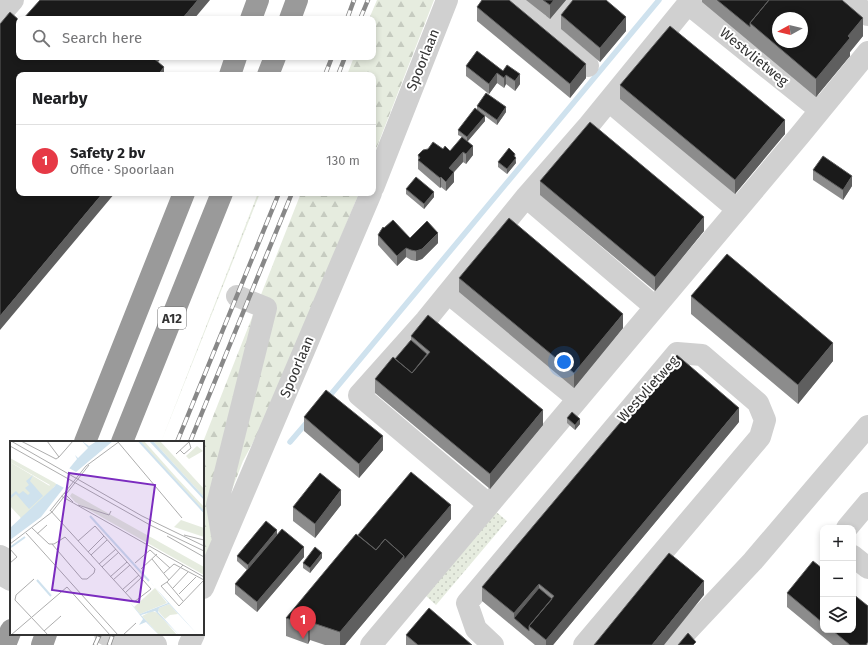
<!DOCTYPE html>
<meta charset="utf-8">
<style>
:root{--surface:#fff;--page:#f2f2f2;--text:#202124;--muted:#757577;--line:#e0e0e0;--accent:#e63946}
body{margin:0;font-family:"Fira Sans",sans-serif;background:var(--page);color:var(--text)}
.controls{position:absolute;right:12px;bottom:12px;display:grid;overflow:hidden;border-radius:8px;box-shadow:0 2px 6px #0003}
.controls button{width:36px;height:36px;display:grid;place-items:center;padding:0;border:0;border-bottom:1px solid var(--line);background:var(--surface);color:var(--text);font:20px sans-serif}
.compass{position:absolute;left:772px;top:12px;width:36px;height:36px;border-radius:50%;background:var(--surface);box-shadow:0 2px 6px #0003;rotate:262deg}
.you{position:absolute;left:564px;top:362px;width:14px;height:14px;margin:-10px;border:3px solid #fff;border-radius:50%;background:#1a73e8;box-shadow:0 0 0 6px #1a73e833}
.badge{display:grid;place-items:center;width:26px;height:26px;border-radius:50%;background:var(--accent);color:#fff;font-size:13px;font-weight:700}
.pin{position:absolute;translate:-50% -33px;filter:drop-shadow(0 1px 2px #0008)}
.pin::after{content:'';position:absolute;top:21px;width:14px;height:12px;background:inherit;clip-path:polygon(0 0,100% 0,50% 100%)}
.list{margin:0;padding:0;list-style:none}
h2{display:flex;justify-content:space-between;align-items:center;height:52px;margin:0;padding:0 16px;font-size:17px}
h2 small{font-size:13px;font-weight:400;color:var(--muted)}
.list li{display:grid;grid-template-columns:26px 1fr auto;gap:12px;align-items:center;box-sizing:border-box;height:72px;padding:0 16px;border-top:1px solid var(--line)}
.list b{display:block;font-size:15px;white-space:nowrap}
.list p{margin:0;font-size:13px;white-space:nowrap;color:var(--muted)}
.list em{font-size:13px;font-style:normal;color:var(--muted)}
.icon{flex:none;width:22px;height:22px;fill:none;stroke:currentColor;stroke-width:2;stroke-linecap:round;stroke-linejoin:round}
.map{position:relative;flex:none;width:868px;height:645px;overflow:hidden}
.search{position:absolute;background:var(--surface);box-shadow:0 2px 6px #0003;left:16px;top:16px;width:360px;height:44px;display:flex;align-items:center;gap:10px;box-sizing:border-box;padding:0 14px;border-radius:8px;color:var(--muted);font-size:15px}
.panel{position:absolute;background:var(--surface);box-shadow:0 2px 6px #0003;left:16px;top:72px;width:360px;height:124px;border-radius:8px}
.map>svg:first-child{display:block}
</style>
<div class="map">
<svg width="868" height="645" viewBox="0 0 868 645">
<defs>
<pattern id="grass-dots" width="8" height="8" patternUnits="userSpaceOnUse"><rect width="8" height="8" fill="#e6ecdf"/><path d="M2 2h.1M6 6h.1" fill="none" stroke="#c6cbc0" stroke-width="1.8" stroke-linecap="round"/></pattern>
<pattern id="forest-firs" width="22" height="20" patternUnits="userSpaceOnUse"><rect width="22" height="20" fill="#e6ecdf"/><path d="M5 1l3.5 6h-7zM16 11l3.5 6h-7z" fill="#c6cbc0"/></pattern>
</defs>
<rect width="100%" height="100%" fill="#fff"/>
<path fill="url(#grass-dots)" d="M258,193H260L161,442Z
M494,510L507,521L436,605L425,595Z"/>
<path fill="url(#forest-firs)" d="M377,0H434L373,157V75H347L354,57H373V19H369Z
M301,193H359L268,415L243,461L203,565V442Z"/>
<path fill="#fff" d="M0,599L11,605V634H62L80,645H0Z"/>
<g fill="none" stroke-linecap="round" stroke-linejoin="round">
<path stroke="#cfe2ee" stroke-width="5.5" d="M327,399L659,0
M290,442L308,421"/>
<path stroke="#d0d0d0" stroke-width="22" d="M510,0L588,66
M850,0L868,15
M688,4L820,110
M0,15L13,0
M547,32L576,0
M609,101L737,209
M373,188L447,0
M526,197L655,307
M448,293L578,399
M488,504L359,395L426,320L526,197L589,125L691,0
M847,528L868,503
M223,541L217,505L266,308L237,296
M0,556L11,562
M853,556L868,568
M0,574L11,580
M203,588L371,193
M105,634L124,645
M138,634L156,645
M189,645L194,634
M371,645L800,135L868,52
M493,645L476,629L467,603L677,353L702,355L758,403L765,420L760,437L584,645
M674,645L753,561L868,426"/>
<path stroke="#9a9a9a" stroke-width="22" d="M251,19L258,0
M290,19L297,0
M230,75L236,57
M268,75L275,57
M85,442L184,193
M122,442L222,193
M5,645L11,630
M42,645L46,634"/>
<defs>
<path id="rail" d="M347,19L354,0
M360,19L368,0
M325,75L332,57
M338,75L345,57
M177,442L279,193
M190,442L292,193
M95,645L100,634
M109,645L113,634"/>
</defs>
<use href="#rail" stroke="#888" stroke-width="4.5"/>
<use href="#rail" stroke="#fff" stroke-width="3" stroke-dasharray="9" stroke-linecap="butt"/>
</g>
<path fill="#8c8c8c" d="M526,0H566L550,19Z
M702,0H842L863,36L850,52V56L816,97L702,2Z
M477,7L586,78L570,98L477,21Z
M561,15L626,31L600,62L561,29Z
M477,51L520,84L515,91L506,84L504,88L497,83L489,94L466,76V66Z
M620,85L785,134L735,194L620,99Z
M477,106L506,112L497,125L485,116V121L468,141L473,155L466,164L463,162L454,172V182L446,191L441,187L440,188L418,169V155L443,149L450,151L462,137L458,135V130L477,110Z
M515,157L516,163L507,174L498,167V162Z
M813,170L852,186L843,200L813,180Z
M540,181L704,231L655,291L540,195Z
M406,189L434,197L424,209L406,194Z
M378,235L410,238L438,243L422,259L416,261L411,260L406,257L397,266L378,245Z
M459,278L623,328L574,388L459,292Z
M691,296L833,361L798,404L691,314Z
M411,336L543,425L490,489L375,393V379L395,359L411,340Z
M304,417L383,450L359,478L304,431Z
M567,418L580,424L575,430L567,423Z
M739,422L553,645H535L482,601V587Z
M341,505L315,538L293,521V507Z
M451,519L345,645H325L310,640L308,644L286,636V618L358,535Z
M277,534L304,557L257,612L235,594V584L247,570L237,561V556Z
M322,558L310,573L303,568V563Z
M823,569V630H853L868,645H833L787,607V593Z
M406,635L472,645H406Z"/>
<path fill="#5f5f5f" d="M198,0H210L194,19H182Z
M554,0H566L550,19V5Z
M626,17V31L600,62V48Z
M863,18V36L850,52V56L816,97V79L848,36Z
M151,57H162L151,71Z
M586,64V78L570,98V84Z
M164,67V75H158Z
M497,73V83L489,94V84Z
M520,74V84L515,91V81Z
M506,75V84L504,88V78Z
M506,107V112L497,125V120Z
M485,116V121L467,142V137Z
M785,120V134L735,194V180Z
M473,146V155L466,164V154Z
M463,152V162L454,172V182L446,191V182L449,168Z
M515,154L516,163L507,174V169Z
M852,176V186L843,200V190Z
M441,177V187L440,188V178Z
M434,192V197L424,209V204Z
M103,193H115L0,330V316Z
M704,217V231L655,291V277Z
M438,233V243L422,259L416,261V251Z
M406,248V257L397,266V256Z
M623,314V328L574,388V373Z
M833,343V361L798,404V385Z
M739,408V422L553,645H546V640Z
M543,410V425L490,489V474Z
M580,419V424L575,430V425Z
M383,436V450L359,478V464Z
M341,490V505L315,538V524Z
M451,505V519L345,645H340V632L404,556Z
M277,530V535L248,570V565Z
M304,547V557L257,612V602Z
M322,553V558L310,573V568Z
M704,581V595L664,645H652Z
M539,584V598L514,618V613Z
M310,622V640L308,644V625Z"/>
<path fill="#1a1a1a" stroke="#5f5f5f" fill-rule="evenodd" d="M40,0H198L182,19H23Z
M482,0H509L586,64L570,84L477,7Z
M543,0H554L550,5Z
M573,0H606L626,17L600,48L561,15Z
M717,0H769L750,23V27Z
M769,0H842L863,18L848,36L850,38L816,79L750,23ZM778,18H802V42H778Z
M10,12L19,20V57H152L164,67L158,75H19V193H103L0,316V24Z
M670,26L785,120L735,180L620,85Z
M477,51L503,71L507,65L520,74L515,81L506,75L504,78L497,73L489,84L466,66Z
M486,93L506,107L497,120L477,106Z
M475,108L485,116L467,137L458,130Z
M590,122L704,217L655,277L540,181Z
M462,137L473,146L466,154L463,152L449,168L454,172L446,182L441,177L440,178L418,160L420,158L418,155L423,150L428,149L433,142L443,149L445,146L450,151Z
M509,148L515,154L514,156L516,158L507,169L498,162Z
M823,156L852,176L843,190L813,170Z
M416,177L434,192L424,204L406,189Z
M509,218L623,314L574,373L459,278Z
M393,220L410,238L427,221L438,233L422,249L416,251L411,250L406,248L397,256L378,235L383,227L384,228Z
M727,254L833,343L798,385L691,296Z
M428,315L543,410L490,474L375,379L393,357L412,373L430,352L411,336Z
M411,340L427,354L412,373L395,359Z
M677,355L739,408L546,640L529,626L554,596L539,584L514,613L482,587Z
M326,390L383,436L359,464L304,417Z
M572,412L580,419L575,425L567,418Z
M411,472L451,505L404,560V556L385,539L376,550L358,535Z
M320,473L341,490L315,524L293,507Z
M266,521L277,530L248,565L237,556Z
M282,529L304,547L257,602L235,584Z
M356,534L376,550L385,539L404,556L340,632L310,622L308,625L286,618Z
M315,547L322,553L310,568L303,563Z
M669,553L704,581L652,645H594Z
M813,561L823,569V623L787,593Z
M539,588L552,599L529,626V631L514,618Z
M853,594L868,606V642L866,645H850L832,630H853Z
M429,608L472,645H418L406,635Z
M688,633L696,642L693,645H678Z"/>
<g text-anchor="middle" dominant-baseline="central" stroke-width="4" stroke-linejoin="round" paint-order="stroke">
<rect fill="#fff" stroke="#707070" stroke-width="1" x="158" y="307" width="28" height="22" rx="3"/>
<g font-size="13" font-weight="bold" fill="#333">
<text x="172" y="318">A12</text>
</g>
<g font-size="14" fill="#333" stroke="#fff">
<text transform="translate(754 57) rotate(39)">Westvlietweg</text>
<text transform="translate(423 60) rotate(-68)">Spoorlaan</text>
<text transform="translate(297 367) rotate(-67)">Spoorlaan</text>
<text transform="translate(648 389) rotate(-48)">Westvlietweg</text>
</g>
</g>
<g transform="translate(10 441)">
<rect width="194" height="194" fill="#fff"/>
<path d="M130,0H134L166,36L194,66V70ZM0,17L47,43L12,78L10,76L40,44L0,21ZM171,79L194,87V96L164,86ZM145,147L157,162L130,173L124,166ZM159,163L168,173L160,174L155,178L148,170L149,167ZM142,170L148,172L167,194H149L132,175Z" fill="#e6ecdf"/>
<path d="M143,0H150L194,48V56ZM62,52L194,126V134L65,61L60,55Z" fill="#e6ecdf"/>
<path d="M187,5L193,10L179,18L176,15ZM0,21L43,47L12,78L0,65Z" fill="#e6ecdf"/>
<path d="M72,0L79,5L87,0H103L66,31L31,76L0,99V87L44,46L67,18L65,14L68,17L78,7ZM139,0H143L194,56V59ZM23,34L20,40L33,55L19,68L6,53L0,58V55L6,50L9,53L13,50L18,54L20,52L15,47L19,44L16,40ZM139,139L143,144L188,194L159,163L149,167L148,171L169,194L145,170L131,174L149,194L136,181L129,184L133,178L118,159L130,173L158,162Z" fill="#cfe2ee"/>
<path d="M57,26L68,32L56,48L45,42Z" fill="#fff"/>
<path fill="none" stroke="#cfe2ee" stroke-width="2" d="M129,0L194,71M80,75L139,140M1,106L15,96M27,139L41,155"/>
<path fill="none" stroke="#adadad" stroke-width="1" d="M1,0L132,75L194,105M11,0L46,18L49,16M37,0L49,16M108,1L172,77M0,5L140,84L194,110M170,9L174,13L181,7L179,1M166,13L180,0M49,16L63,0M54,52L63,61M51,55L194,136M68,64L99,74L101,70M40,69L124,161L141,148L85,85L68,100M40,70L76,25L110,0M22,87L39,103H44L55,96L85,128L84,132L77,138H72L42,103M16,92L108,194M27,93L37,84M174,94L194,99M157,95L194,116M0,103L42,71L79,24M0,108L7,116L0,122M78,111L94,95M81,114L97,99M142,118L159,139M125,122L140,109L160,127M89,123L106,108M173,124L157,141L173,160M92,126L109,111M131,128L147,113M154,132L164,123L194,139M100,136L117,121M24,138L6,154L5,159L38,194M103,139L120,124M157,141L151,145L169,165L194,139M163,147L178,131M112,149L129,134M115,152L132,136M169,153L186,136M34,190L51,175M1,194L57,146L100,194M113,194L126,182"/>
<path fill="#7b2cbf" fill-opacity="0.15" stroke="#7b2cbf" stroke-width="2" d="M59,32L145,44L129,161L42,149Z"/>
<rect width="194" height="194" fill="none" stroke="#333" stroke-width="2"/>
</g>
</svg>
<div class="controls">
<button>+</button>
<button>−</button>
<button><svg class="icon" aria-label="layers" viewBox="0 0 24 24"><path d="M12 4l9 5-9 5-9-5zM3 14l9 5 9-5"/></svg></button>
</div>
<svg class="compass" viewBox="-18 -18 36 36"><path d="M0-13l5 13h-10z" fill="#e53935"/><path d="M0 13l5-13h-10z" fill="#757577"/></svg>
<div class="you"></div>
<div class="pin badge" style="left:303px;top:639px">1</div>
<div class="search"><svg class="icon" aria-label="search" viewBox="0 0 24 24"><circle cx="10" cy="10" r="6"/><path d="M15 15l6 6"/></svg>Search here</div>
<section class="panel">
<h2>Nearby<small></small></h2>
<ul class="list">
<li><span class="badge">1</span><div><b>Safety 2 bv</b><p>Office · Spoorlaan</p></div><em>130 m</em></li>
</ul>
</section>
</div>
